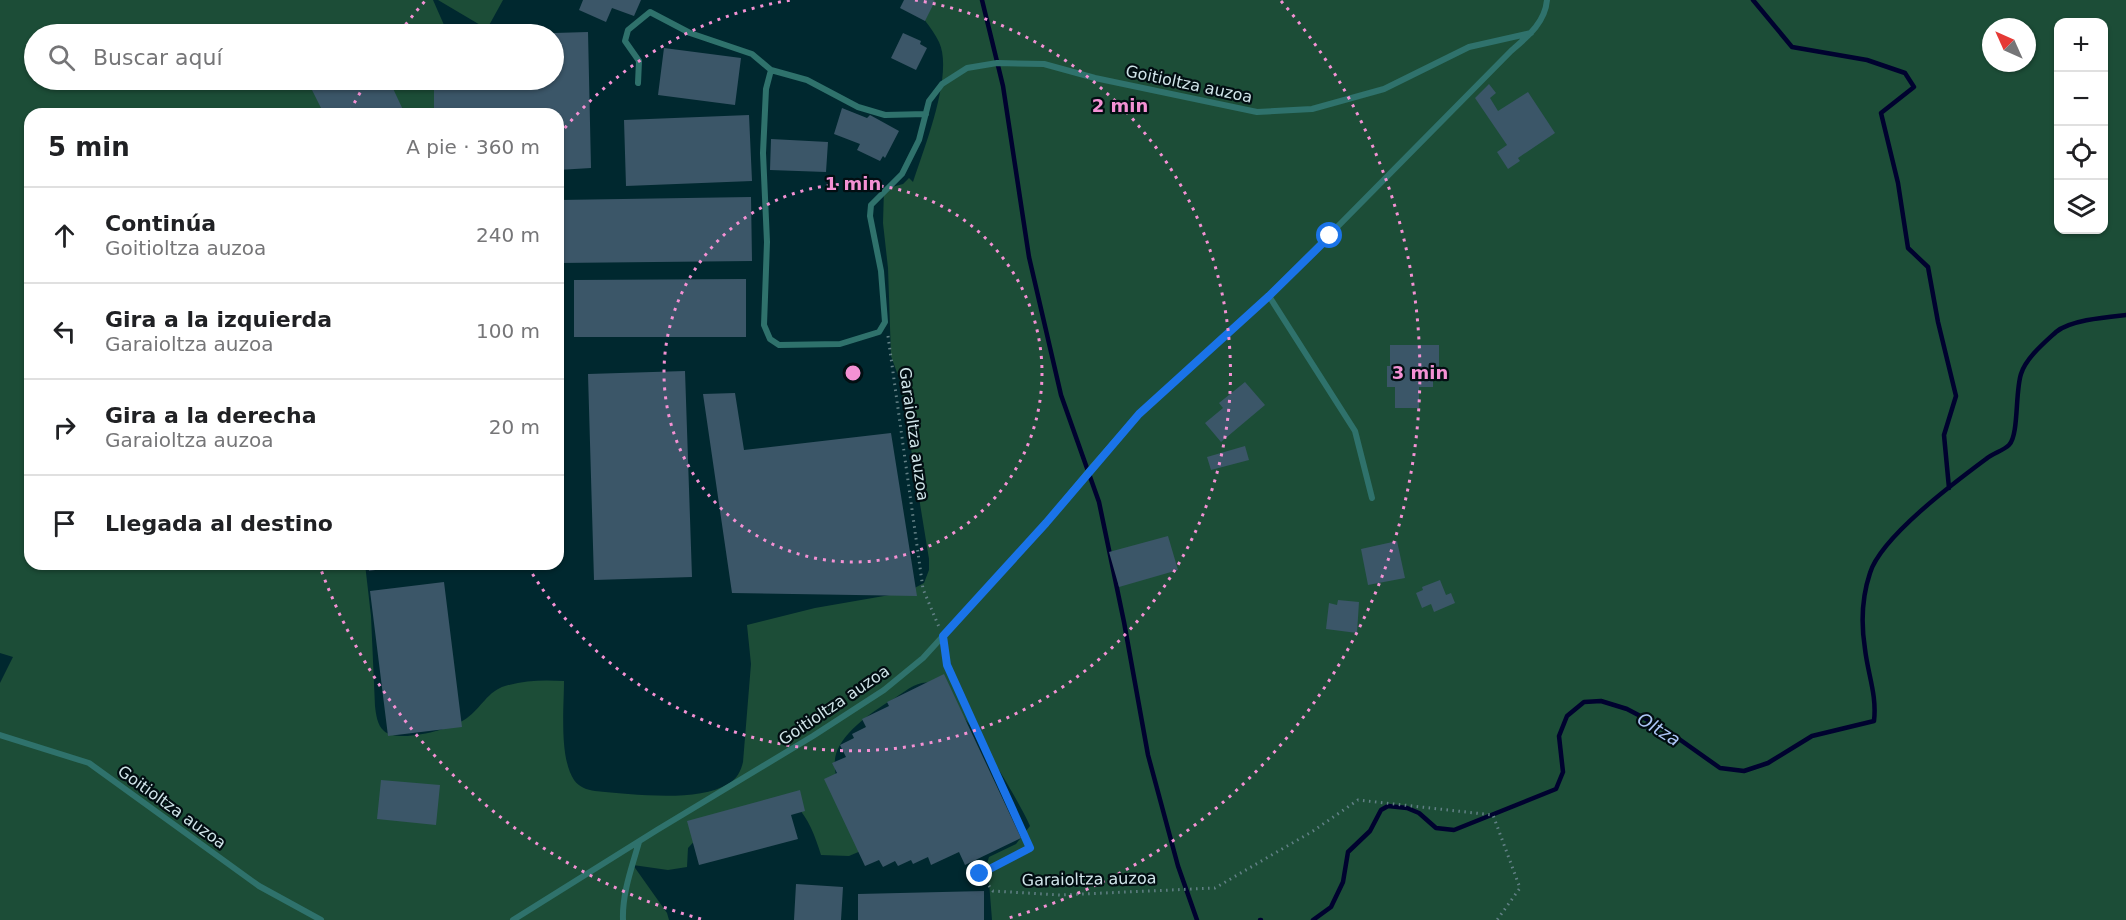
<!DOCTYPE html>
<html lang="es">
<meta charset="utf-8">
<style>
:root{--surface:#fff;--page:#f2f2f2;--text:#202124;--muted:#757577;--line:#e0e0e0}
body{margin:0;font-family:"DejaVu Sans",sans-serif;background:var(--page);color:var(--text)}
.controls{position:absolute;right:18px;top:18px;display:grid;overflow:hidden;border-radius:12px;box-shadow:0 2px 4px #0004}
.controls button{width:54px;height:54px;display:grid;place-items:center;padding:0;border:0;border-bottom:2px solid var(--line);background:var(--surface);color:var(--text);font:30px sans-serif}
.compass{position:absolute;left:1982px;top:18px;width:54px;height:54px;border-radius:50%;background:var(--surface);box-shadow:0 2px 4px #0004;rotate:315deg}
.stop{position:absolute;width:18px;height:18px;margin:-14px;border:4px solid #1a73e8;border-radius:50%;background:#fff}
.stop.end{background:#1a73e8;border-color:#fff;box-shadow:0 2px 6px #0008}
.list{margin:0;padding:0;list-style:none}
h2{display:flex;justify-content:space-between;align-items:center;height:78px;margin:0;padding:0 24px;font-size:26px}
h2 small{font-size:20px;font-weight:400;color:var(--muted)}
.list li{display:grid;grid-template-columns:39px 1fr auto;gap:18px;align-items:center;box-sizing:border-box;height:96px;padding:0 24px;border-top:2px solid var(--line)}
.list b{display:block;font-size:22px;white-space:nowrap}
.list p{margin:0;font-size:20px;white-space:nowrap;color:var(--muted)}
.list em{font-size:20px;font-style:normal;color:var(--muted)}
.icon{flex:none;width:33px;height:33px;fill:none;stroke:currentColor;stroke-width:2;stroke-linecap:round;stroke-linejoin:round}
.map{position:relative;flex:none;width:2126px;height:920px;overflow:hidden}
.search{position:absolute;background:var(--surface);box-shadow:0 2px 4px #0004;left:24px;top:24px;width:540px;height:66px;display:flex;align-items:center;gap:15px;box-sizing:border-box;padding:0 21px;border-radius:33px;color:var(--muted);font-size:22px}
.panel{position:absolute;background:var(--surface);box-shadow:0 2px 4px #0004;left:24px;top:108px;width:540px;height:462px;border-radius:18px}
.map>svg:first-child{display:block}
</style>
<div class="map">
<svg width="2126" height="920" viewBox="0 0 2126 920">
<rect width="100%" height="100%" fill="#00282f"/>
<path fill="#1c4d37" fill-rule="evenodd" d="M0,0H433L448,34H34V80H341L332,86L330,114H30V564H365L371,616L375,706C376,714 377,725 384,731C398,744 453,729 467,718C481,708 488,691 505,686C525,680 544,680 564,681C564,708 559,757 574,780C579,787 587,790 595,791C631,794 697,803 728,784C737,779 741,771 743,762L751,664L747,625L815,608L907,592L924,583L929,570V559L900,381L891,356L888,268L883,223L884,189L903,184L909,178L913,182C924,148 954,74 939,42C932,27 918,13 909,0H2126V920H992L989,882L985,870L989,857L1016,844L1030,826C1018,799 957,695 932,684C921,678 904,692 895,698C876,709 843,731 836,754C829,778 854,826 863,850L849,856L821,855C815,836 809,819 795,804L701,834L688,848L687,867L668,870L633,865L667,913L669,920H0V683L13,657L0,653ZM2058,22H2104V230H2058ZM1991,27H2027V63H1991Z
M438,0H503L487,29Z
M379,80H450L454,114H401Z"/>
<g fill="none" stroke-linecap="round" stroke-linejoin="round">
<path stroke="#00022f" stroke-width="4.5" d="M982,0L1003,86L1029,257L1061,395L1099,502L1124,622L1148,755L1178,866L1197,920
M1753,0L1792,47L1867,60L1905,73L1914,87L1881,113L1898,183L1908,248L1928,267L1938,322L1956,396L1944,435L1949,488
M1260,920H1261
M1313,920L1331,907L1343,882L1348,852L1370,831L1381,810L1388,806L1407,808L1419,813L1436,828L1454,830L1556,789L1563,772L1559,736L1567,716L1584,702L1601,701L1627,709L1665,729L1720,768L1744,771L1768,763L1812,736L1874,721C1877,695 1868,675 1865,649C1861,624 1862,597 1870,573C1881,537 1955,482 1986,459C1993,453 2003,451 2009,445C2019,435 2015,392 2021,374C2026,358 2044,343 2056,332C2070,320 2107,317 2126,315"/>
</g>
<path fill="#3b5668" d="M583,0H641L634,16L612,8L606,22L579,10Z
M904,0H933L935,1L925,21L900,8Z
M588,32L591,168L558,170V114H434V80H554V33Z
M903,33L921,41L920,44L927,48L916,70L891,58Z
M664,48L741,58L735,105L658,95Z
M334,80H389L405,114H324L312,90Z
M1489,84L1496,93L1490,98L1498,111L1528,92L1555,133L1518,158L1520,161L1508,169L1497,152L1507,145L1475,98Z
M842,108L867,118L870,115L899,131L885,158L883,156L880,161L857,150L860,144L834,134Z
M749,115L752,181L626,186L624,120Z
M771,139L828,142L826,172L770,170Z
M751,197L752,261L558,263V200Z
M746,279V337H574V280Z
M1390,345H1439V372H1433V387H1419V408H1395V387H1387V366H1390Z
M685,371L692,577L594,580L588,374Z
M1245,382L1265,405L1221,442L1205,423L1223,408L1219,403Z
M735,393L744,450L891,433L917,596L732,593L703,394Z
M1245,446L1249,460L1211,470L1207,457Z
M1168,536L1178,570L1119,587L1109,552Z
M1397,541L1405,578L1368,585L1361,549Z
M368,564H407V565L369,571Z
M1440,580L1446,595L1451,593L1455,603L1434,612L1431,604L1422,608L1416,593L1423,590L1422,587Z
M444,582L462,727L388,736L370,591Z
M1338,600L1359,602L1357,633L1326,629L1329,603L1337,605Z
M944,674L1021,838L965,865L959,852L931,865L928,857L913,864L911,860L898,866L895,861L883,867L879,860L865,866L824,779L837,773L832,763L846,757L840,745L854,738L852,734L866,727L862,719L889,706L887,702Z
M381,780L440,785L436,825L377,819Z
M800,790L805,811L791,815L798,839L699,865L687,821Z
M796,884L843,887L841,920H794Z
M984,891V920H858V894Z"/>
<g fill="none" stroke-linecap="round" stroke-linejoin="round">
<path stroke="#628086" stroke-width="3" stroke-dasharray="1.5 4.5" stroke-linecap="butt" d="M888,336L923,589L939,627
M945,650L947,665L1031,847L980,874L993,891L1060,895L1215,888L1313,831L1358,800L1493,815L1520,888L1497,920"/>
<path stroke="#2f726c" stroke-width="6" d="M638,83L639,61L625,41L628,30L650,12L690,33L752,54L771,70
M926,114L885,115L858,107L807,80L771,70L766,89L763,153L767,242L764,325L770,339L779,345L840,344L879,332L885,322L881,271L870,216L871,205L902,174L919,140L929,101L942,84L967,68L997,63L1044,64L1095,78L1257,112L1312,109L1384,89L1469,47L1531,33
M1269,296L1355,431L1372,498
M0,735L89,763L259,886L321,920
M513,920L657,830L813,736L884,690L923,658L1046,523L1093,466L1139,414L1269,296L1511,51C1527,37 1545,23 1547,0
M623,920C622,893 632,867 639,842"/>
</g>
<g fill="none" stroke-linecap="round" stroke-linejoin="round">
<path stroke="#1a73e8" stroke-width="8" d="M980,874L1030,848L947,665L943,636L1046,523L1139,414L1269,296L1330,236"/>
</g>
<g fill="none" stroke="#f491d4" stroke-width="3" stroke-dasharray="3 6">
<circle cx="853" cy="373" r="189"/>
<path d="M559 135A378 378 0 0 1 791 0M915 0A378 378 0 1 1 527 565"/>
<path d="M701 919A567 567 0 0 1 320 567M350 111A567 567 0 0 1 367 81M400 32A567 567 0 0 1 425 1M1281 1A567 567 0 0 1 1005 919"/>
</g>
<g text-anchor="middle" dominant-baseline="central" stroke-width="4.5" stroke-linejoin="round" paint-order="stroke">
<g font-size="16" fill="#d0e4e9" stroke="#020e12">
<text transform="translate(1189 84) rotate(12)">Goitioltza auzoa</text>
<text transform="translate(914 434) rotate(82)">Garaioltza auzoa</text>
<text transform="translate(834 705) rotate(-34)">Goitioltza auzoa</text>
<text transform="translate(172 807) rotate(36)">Goitioltza auzoa</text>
<text transform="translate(1089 879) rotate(-1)">Garaioltza auzoa</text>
</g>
<g font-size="18" font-style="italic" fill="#adc6f6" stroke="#020e12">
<text transform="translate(1659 729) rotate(32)">Oltza</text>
</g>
</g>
<circle cx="853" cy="373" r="9" fill="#f491d4" stroke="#020e12" stroke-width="3"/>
<g font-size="18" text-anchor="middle" font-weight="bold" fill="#f491d4" stroke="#020e12" stroke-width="4.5" stroke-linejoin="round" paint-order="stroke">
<text x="1120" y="112">2 min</text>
<text x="853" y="190">1 min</text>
<text x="1420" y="379">3 min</text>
</g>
</svg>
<div class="controls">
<button>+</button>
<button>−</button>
<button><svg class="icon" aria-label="locate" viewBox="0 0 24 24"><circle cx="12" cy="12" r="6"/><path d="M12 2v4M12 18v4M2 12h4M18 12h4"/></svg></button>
<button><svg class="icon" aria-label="layers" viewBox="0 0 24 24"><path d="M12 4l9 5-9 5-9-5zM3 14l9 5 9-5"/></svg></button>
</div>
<svg class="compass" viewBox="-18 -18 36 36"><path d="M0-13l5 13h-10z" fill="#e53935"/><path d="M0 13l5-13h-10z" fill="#757577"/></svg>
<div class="stop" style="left:1330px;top:236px"></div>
<div class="stop end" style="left:980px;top:874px"></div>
<div class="search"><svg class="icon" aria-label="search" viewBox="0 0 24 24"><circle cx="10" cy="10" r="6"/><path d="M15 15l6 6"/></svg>Buscar aquí</div>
<section class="panel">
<h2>5 min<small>A pie · 360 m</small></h2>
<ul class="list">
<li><svg class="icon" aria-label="ahead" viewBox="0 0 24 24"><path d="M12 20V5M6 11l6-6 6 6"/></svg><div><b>Continúa</b><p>Goitioltza auzoa</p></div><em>240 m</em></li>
<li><svg class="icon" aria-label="left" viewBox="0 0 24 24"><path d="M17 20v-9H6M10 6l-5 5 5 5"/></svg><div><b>Gira a la izquierda</b><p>Garaioltza auzoa</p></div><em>100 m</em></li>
<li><svg class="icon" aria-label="right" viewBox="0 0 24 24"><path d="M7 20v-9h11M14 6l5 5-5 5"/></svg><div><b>Gira a la derecha</b><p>Garaioltza auzoa</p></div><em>20 m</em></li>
<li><svg class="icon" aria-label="arrive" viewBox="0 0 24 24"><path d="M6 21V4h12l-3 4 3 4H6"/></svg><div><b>Llegada al destino</b></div></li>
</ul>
</section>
</div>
